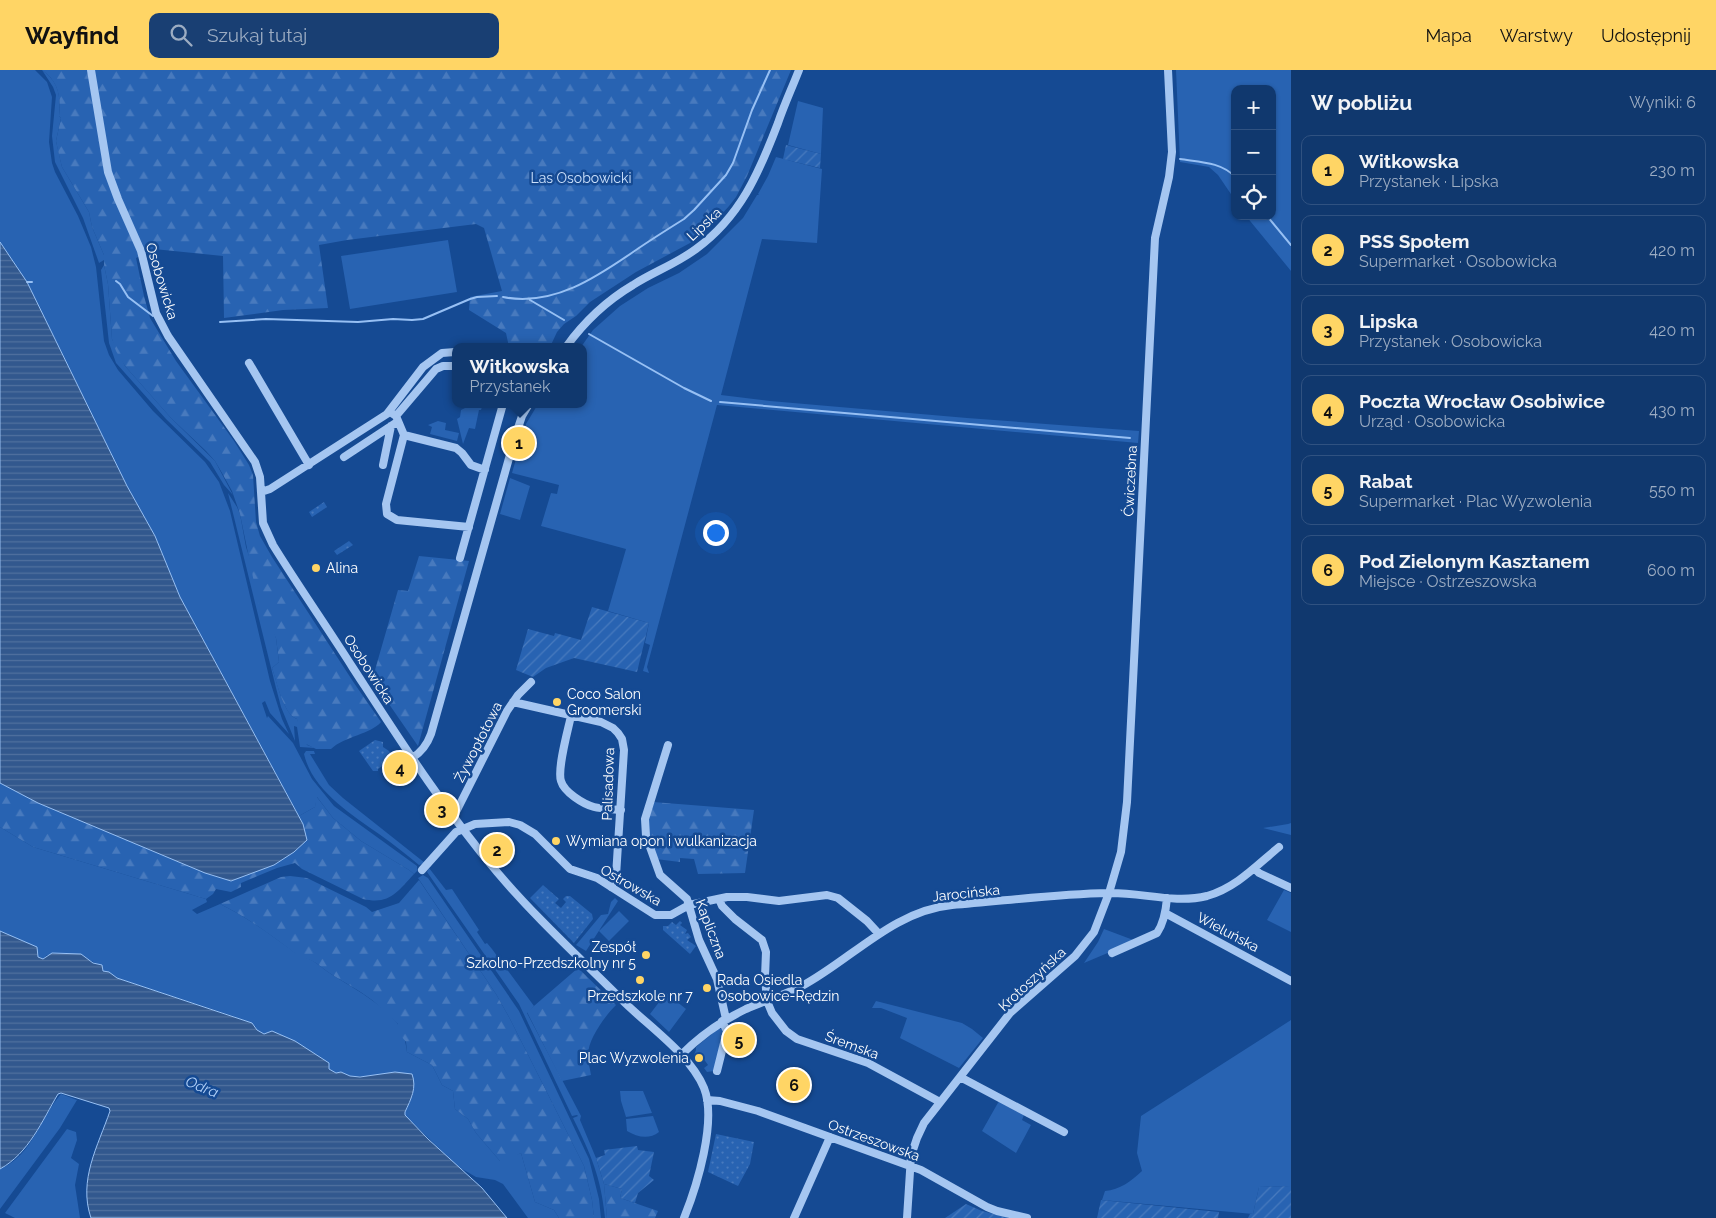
<!DOCTYPE html>
<html lang="pl">
<meta charset="utf-8">
<style>
:root{--surface:#10386e;--page:#193f73;--text:#f1f3f6;--muted:#9cacc2;--line:#305281;--accent:#ffd565}
body{margin:0;font-family:Raleway,sans-serif;background:var(--page);color:var(--text)}
.controls{position:absolute;right:15px;top:15px;display:grid;overflow:hidden;border-radius:10px;box-shadow:0 1px 4px #0004}
.controls button{width:45px;height:45px;display:grid;place-items:center;padding:0;border:0;border-bottom:1px solid var(--line);background:var(--surface);color:var(--text);font:25px sans-serif}
.you{position:absolute;left:715px;top:462px;width:18px;height:18px;margin:-12px;border:4px solid #fff;border-radius:50%;background:#1a73e8;box-shadow:0 0 0 8px #1a73e833}
.badge{display:grid;place-items:center;width:32px;height:32px;border-radius:50%;background:var(--accent);color:#111;font-size:16px;font-weight:700}
.pin{position:absolute;translate:-50% -50%;border:2px solid #fff;box-shadow:0 1px 5px #0006}
.popup{position:absolute;left:452px;top:273px;width:135px;height:65px;box-sizing:border-box;display:grid;place-content:center;border-radius:10px;background:var(--surface);filter:drop-shadow(0 1px 4px #0005);font-size:16px;white-space:nowrap;color:var(--muted)}
.popup b{font-size:19px;color:var(--text)}
.popup::after{content:'';position:absolute;left:50%;top:100%;margin-left:-10px;border:10px solid transparent;border-top-color:var(--surface)}
.list{margin:0;padding:0;list-style:none}
h2{display:flex;justify-content:space-between;align-items:center;height:65px;margin:0;padding:0 20px;font-size:21px}
h2 small{font-size:16px;font-weight:400;color:var(--muted)}
.list li{display:grid;grid-template-columns:32px 1fr auto;gap:15px;align-items:center;box-sizing:border-box;height:70px;margin:0 10px 10px;padding:0 10px;border:1px solid var(--line);border-radius:10px}
.list b{display:block;font-size:19px;white-space:nowrap}
.list p{margin:0;font-size:16px;white-space:nowrap;color:var(--muted)}
.list em{font-size:16px;font-style:normal;color:var(--muted)}
.icon{flex:none;width:28px;height:28px;fill:none;stroke:currentColor;stroke-width:2;stroke-linecap:round;stroke-linejoin:round}
.map{position:relative;flex:none;width:1291px;height:1148px;overflow:hidden}
header{display:flex;align-items:center;gap:30px;box-sizing:border-box;height:70px;padding:0 25px;background:var(--accent);color:#111}
header strong{font-size:24px}
nav{display:flex;gap:28px;margin-inline-start:auto;font-size:18px}
.search{width:350px;height:45px;background:var(--page);display:flex;align-items:center;gap:12px;box-sizing:border-box;padding:0 18px;border-radius:10px;color:var(--muted);font-size:19px}
main{display:flex}
aside{flex:1;background:var(--surface)}
.map>svg:first-child{display:block}
</style>
<header>
<strong>Wayfind</strong>
<div class="search"><svg class="icon" aria-label="search" viewBox="0 0 24 24"><circle cx="10" cy="10" r="6"/><path d="M15 15l6 6"/></svg>Szukaj tutaj</div>
<nav><a>Mapa</a><a>Warstwy</a><a>Udostępnij</a></nav>
</header>
<main>
<div class="map">
<svg width="1291" height="1148" viewBox="0 0 1291 1148">
<defs>
<pattern id="forest-firs" width="22" height="20" patternUnits="userSpaceOnUse" patternTransform="scale(1.25)"><rect width="22" height="20" fill="#2863b2"/><path d="M5 1l3.5 6h-7zM16 11l3.5 6h-7z" fill="#487abe"/></pattern>
<pattern id="park-dots" width="8" height="8" patternUnits="userSpaceOnUse" patternTransform="scale(1.25)"><rect width="8" height="8" fill="#2863b2"/><path d="M2 2h.1M6 6h.1" fill="none" stroke="#487abe" stroke-width="1.8" stroke-linecap="round"/></pattern>
<pattern id="garden-furrows" width="10" height="10" patternUnits="userSpaceOnUse" patternTransform="scale(1.25)"><rect width="10" height="10" fill="#2863b2"/><path d="M-1 1l2-2M0 10L10 0M9 11l2-2" fill="none" stroke="#487abe"/></pattern>
<pattern id="water-rules" width="6" height="5" patternUnits="userSpaceOnUse" patternTransform="scale(1.25)"><rect width="6" height="5" fill="#32588e"/><path d="M0 2.5h6" fill="none" stroke="#51719f"/></pattern>
</defs>
<rect width="100%" height="100%" fill="#154a93"/>
<path fill="#2863b2" d="M0,0H35L47,12L52,27L49,72L52,93L55,102L78,146L91,177L96,197L104,271L109,285L118,300L153,341L205,392L219,412L230,441L270,611L282,649L289,664L270,643L265,631L262,633L267,648L268,646L293,673L312,709L334,736L417,796V801L414,804L409,800L361,771L333,748L317,727L315,737L299,746L180,527L155,466L127,416L27,212L0,172Z
M42,0C59,12 61,26 59,46L61,48L56,71L62,97L89,142L92,157L104,185V190L99,193L83,148L55,92L52,66L56,25L53,17Z
M1176,0H1291V201L1246,146H1272V19H1235V130L1218,105L1209,97L1180,92Z
M798,31L823,38L821,84L788,75Z
M776,87L822,99L817,173L762,169L721,325L770,331L967,348L1139,361L1138,373L717,335L647,597L649,603L643,601L650,575L645,573L649,553L608,541L626,479L541,456L551,423L557,424L559,415L512,403L526,354L538,334H583V277H581L593,260L620,236L648,218L679,203L707,184L743,148L757,125H759L758,124L768,106Z
M448,170L457,222L350,239L341,186Z
M104,195L108,214L112,269L125,296L171,348L215,391L233,425L224,415L210,392L166,349L116,293L109,273L101,200Z
M473,334H483L481,340H479L475,359L469,358L463,374L457,349L460,347L461,340Z
M438,351L446,353L445,360L459,363L457,371L430,364L432,357L428,355Z
M510,408L530,416L520,450L500,444Z
M228,423L237,437L240,444L246,477L276,568L279,592L272,598C277,611 283,644 297,649L307,675L315,678L300,677L297,657L294,656L295,671L281,637L276,618Z
M306,681H314L315,684H310L329,715L343,728L425,793L419,795C406,784 393,774 379,764C351,744 312,720 304,684Z
M1291,753V765L1263,758L1288,754Z
M0,757L33,777L206,829L207,832L192,840L197,844L220,834C249,848 275,868 301,887C314,888 321,898 331,904C354,919 379,931 397,953C403,960 406,973 407,982L432,995L442,1015L453,1021L455,1039L468,1049L476,1063L500,1091L521,1083L535,1132L554,1140L559,1148H528L503,1114L495,1110L476,1107L462,1099H460L405,1045V1042L413,1025L364,1006H350L341,1002L336,1003L257,960L255,956L233,946L117,908L103,901L102,896L85,888L47,885L43,889L38,887L36,877L0,861Z
M429,798L446,820L452,819L479,860L477,862L485,874L487,873L492,879L534,936L527,943L581,1046L580,1050L596,1088L604,1114L607,1148H605C601,1107 591,1085 573,1048L578,1046L577,1045L572,1046L519,934L427,802Z
M423,805L428,808L519,941L589,1089L599,1129L601,1148H594L592,1130L584,1096L510,949L496,924L418,808Z
M1284,820L1291,823V862L1267,850Z
M615,828L618,831L586,881L576,875L601,845L608,844L611,832Z
M619,841L629,851L609,871L599,861Z
M1104,859L1136,871L1084,893L1098,872Z
M666,923L686,939L669,962L650,944Z
M876,931L962,953L972,959L983,968L959,998L900,968L907,948L881,938H872Z
M1291,950V1116L1259,1117L1253,1144L1102,1130L1105,1121C1120,1120 1131,1111 1142,1101L1137,1083L1141,1046Z
M718,959H723L724,961L714,1001L707,1002L704,998L708,995L703,988L699,991L694,985L696,980V977Z
M620,1021H643L652,1043L626,1047L621,1031Z
M61,1024L77,1030L60,1058L0,1139V1099C32,1086 40,1048 61,1024Z
M999,1031L1024,1045L1022,1050L1031,1055L1016,1083L982,1061Z
M653,1046L659,1062C649,1070 637,1067 627,1061L626,1049Z
M67,1059L76,1062L77,1070L71,1088L79,1094L75,1115L80,1148H15L5,1143Z"/>
<path fill="url(#forest-firs)" d="M42,0H791L747,106L736,127L729,136L710,157L690,173L636,202L590,232L576,246L564,254L557,262L550,277H509L506,263L469,240L470,227L502,221L484,158L476,154L347,170L319,175L328,238L283,240L224,248L223,186L154,179L136,188L144,226L150,248L176,291L234,371L249,395L253,405L256,452L260,466L272,487L354,613L381,652C371,664 345,666 331,679H316L300,671L297,649C283,644 277,612 272,598L279,592L276,568L271,558L263,556L240,444L232,421L222,403L215,391L206,381L171,348L125,296L116,281L112,269L108,214L104,195V185L92,157L89,142L62,97L59,85L56,71L61,48L59,46C61,27 59,12 42,0Z
M419,486L469,491L418,676L371,608L373,607L398,520L408,521Z
M0,713L38,733L205,803L231,811L303,754L299,746L315,737L316,726L333,748L361,771L409,800L414,804C397,822 390,835 363,829L302,799L295,793L277,798L241,813V817L231,822L216,819L213,824L206,829L33,777L0,757Z
M653,732L754,740L745,803L698,804L694,789L680,788V792L656,789L650,771L647,752Z
M290,806L307,808L366,837L372,842L399,833L419,810L496,924L510,949L584,1096L592,1130L594,1148H559L554,1140L535,1132L521,1083L504,1092L500,1091L476,1063L468,1049L455,1039L453,1021L442,1015L432,995L407,982L406,972L397,961L398,954C389,946 381,937 372,930C359,920 345,913 331,904C321,898 314,888 301,888C275,868 249,848 220,834L281,807Z
M578,898L616,935C605,946 588,969 588,985C588,992 590,999 591,1005L562,1011L527,942Z
M604,1114L622,1119L620,1128L658,1141L655,1148H607Z"/>
<path fill="url(#park-dots)" d="M324,432L327,437L312,447L309,442Z
M349,471L353,475L337,485L334,481Z
M375,670L383,672V677L389,681L394,688L378,699V701H373L359,681Z
M543,815L559,829L555,833L561,838L566,832L563,829L566,826H570L592,844L593,849L574,873L530,828Z
M680,851L682,853L680,855L687,860L685,864L688,863L691,867L687,870L696,876L690,884L663,860V856H668L672,852L676,855Z
M716,1064L754,1072L750,1094L738,1116L708,1102Z"/>
<path fill="url(#garden-furrows)" d="M786,75L821,84L820,98L783,89Z
M592,537L649,553L637,602L574,588L546,598L533,607L516,600L528,559L554,566L555,563L581,570Z
M637,1076L638,1080L654,1082L649,1106L654,1110L638,1123L635,1133L620,1128L622,1119L604,1114L596,1088L605,1085L604,1080Z
M1291,1116V1148H1248L1250,1144H1253L1259,1117Z
M1101,1130L1219,1142L1218,1148H1097Z
M966,1134L982,1141L1010,1148H945Z"/>
<path fill="url(#water-rules)" stroke="#97c0f4" d="M0,172L27,212L127,416L155,466L180,527L303,754L307,770L294,782L274,795L231,811L205,803L38,733L0,713Z
M0,861L37,877L38,887L43,889L52,883L81,884L93,893L102,895L103,901L109,902L117,908L252,953L257,960L264,964L272,961L295,971L329,993V999L336,1003L341,1002L350,1006L360,1007L395,1002L412,1004C417,1018 411,1029 405,1042V1045L428,1069L482,1118L507,1148H91C78,1110 98,1076 110,1041L109,1038L61,1023L58,1024C42,1051 29,1083 0,1099Z"/>
<g fill="none" stroke-linecap="round" stroke-linejoin="round">
<path stroke="#97c0f4" stroke-width="2" d="M1180,89C1199,92 1222,92 1235,107
M1267,146L1291,175
M116,211L120,214L128,227L153,246
M27,212H32
M503,227C553,237 597,207 636,180C652,169 668,159 684,149L694,140L726,105L733,93L752,40L770,0
M530,230L564,250
M220,252L266,249L358,252L393,249L412,250L423,249L470,229L477,227L497,226
M589,264L684,318L711,331
M720,332L1130,368"/>
<path stroke="#a5c6f1" stroke-width="8" d="M91,0L108,102L118,129L141,181L156,243L168,266L255,392L260,407L263,453L273,475C299,517 327,557 353,598C398,667 443,738 497,802C536,848 580,888 622,930C648,956 690,984 704,1018C717,1051 697,1116 684,1148
M566,277C584,252 606,231 633,215C653,202 676,194 696,179C740,147 759,103 778,53C784,35 792,18 799,0
M249,293L309,395
M390,342L396,346L404,365L386,434L387,444L397,450L469,457
M396,346L436,299L443,296H455
M404,365L456,378L462,383L471,395L485,400
M344,387L397,352
M383,395L391,356
M261,422L270,419L387,344L423,297L442,283L455,282
M460,488L503,334
M513,632L601,652L613,658L618,663L622,669L624,680L616,806L611,817
M571,646C568,660 557,699 561,711C564,722 583,734 594,737C602,739 612,739 621,740
M668,675L645,749L646,766L660,805L687,829L699,870L717,909L726,949
M412,688C422,682 427,675 431,664L515,367L522,346L529,334
M451,745L457,740L507,641L518,625L531,612
M1255,799L1259,803L1291,818
M422,800L456,762L475,754L509,752L520,755L535,764L570,799L597,808L655,845H671L689,835L727,827H747L779,831L827,825L838,828L867,851L879,864
M719,829L722,836L735,849L762,870L766,882L765,907L767,931L772,943L786,961L797,969L868,993L940,1032
M1165,843L1291,911
M1112,883L1157,863C1164,853 1166,840 1167,828
M681,985C700,966 721,951 746,939C764,931 784,925 802,916C852,889 893,841 952,835C1004,831 1056,824 1108,823C1141,822 1174,834 1207,826C1236,818 1257,795 1279,777
M717,1001L727,961L722,951
M960,1007L1064,1062
M707,1030L720,1031L758,1041L921,1100L987,1137L997,1141L1027,1148
M794,1148L830,1067
M907,1148L911,1086L917,1068L924,1053L1010,943L1075,886L1094,862L1109,823L1121,782L1127,732L1155,168L1169,107L1172,82L1168,0"/>
</g>
<g fill="#ffd565" stroke="#154a93" stroke-width="2">
<circle cx="316" cy="498" r="5"/>
<circle cx="557" cy="632" r="5"/>
<circle cx="556" cy="771" r="5"/>
<circle cx="646" cy="885" r="5"/>
<circle cx="640" cy="910" r="5"/>
<circle cx="707" cy="918" r="5"/>
<circle cx="699" cy="988" r="5"/>
</g>
<g text-anchor="middle" dominant-baseline="central" stroke-width="5" stroke-linejoin="round" paint-order="stroke">
<g font-size="14" fill="#cce1fc" stroke="#154a93">
<text x="581" y="108">Las Osobowicki</text>
</g>
<g font-size="14" fill="#fff" stroke="#154a93">
<text transform="translate(704 154) rotate(-43)">Lipska</text>
<text transform="translate(162 211) rotate(73)">Osobowicka</text>
<text transform="translate(1130 411) rotate(-87)">Ćwiczebna</text>
<text transform="translate(369 599) rotate(57)">Osobowicka</text>
<text transform="translate(478 672) rotate(-63)">Żywopłotowa</text>
<text transform="translate(608 714) rotate(-88)">Palisadowa</text>
<text transform="translate(631 815) rotate(30)">Ostrowska</text>
<text transform="translate(966 823) rotate(-6)">Jarocińska</text>
<text transform="translate(711 859) rotate(69)">Kapliczna</text>
<text transform="translate(1228 862) rotate(28)">Wieluńska</text>
<text transform="translate(1032 909) rotate(-43)">Krotoszyńska</text>
<text transform="translate(852 975) rotate(20)">Śremska</text>
<text transform="translate(874 1070) rotate(20)">Ostrzeszowska</text>
</g>
<g font-size="14" fill="#fff" stroke="#154a93" text-anchor="start">
<text x="326" y="498">Alina</text>
<text x="567" y="624">Coco Salon<tspan x="567" dy="16">Groomerski</tspan></text>
<text x="566" y="771">Wymiana opon i wulkanizacja</text>
<text x="636" y="877" text-anchor="end">Zespół<tspan x="636" dy="16">Szkolno-Przedszkolny nr 5</tspan></text>
<text x="717" y="910">Rada Osiedla<tspan x="717" dy="16">Osobowice-Rędzin</tspan></text>
<text x="640" y="926" text-anchor="middle">Przedszkole nr 7</text>
<text x="689" y="988" text-anchor="end">Plac Wyzwolenia</text>
</g>
<g font-size="15" font-style="italic" fill="#b1d0f8" stroke="#154a93">
<text transform="translate(202 1017) rotate(22)">Odra</text>
</g>
</g>
</svg>
<div class="controls">
<button>+</button>
<button>−</button>
<button><svg class="icon" aria-label="locate" viewBox="0 0 24 24"><circle cx="12" cy="12" r="6"/><path d="M12 2v4M12 18v4M2 12h4M18 12h4"/></svg></button>
</div>
<div class="you"></div>
<div class="pin badge" style="left:519px;top:373px">1</div>
<div class="popup"><b>Witkowska</b>Przystanek</div>
<div class="pin badge" style="left:497px;top:780px">2</div>
<div class="pin badge" style="left:442px;top:740px">3</div>
<div class="pin badge" style="left:400px;top:698px">4</div>
<div class="pin badge" style="left:739px;top:970px">5</div>
<div class="pin badge" style="left:794px;top:1015px">6</div>
</div>
<aside>
<h2>W pobliżu<small>Wyniki: 6</small></h2>
<ul class="list">
<li><span class="badge">1</span><div><b>Witkowska</b><p>Przystanek · Lipska</p></div><em>230 m</em></li>
<li><span class="badge">2</span><div><b>PSS Społem</b><p>Supermarket · Osobowicka</p></div><em>420 m</em></li>
<li><span class="badge">3</span><div><b>Lipska</b><p>Przystanek · Osobowicka</p></div><em>420 m</em></li>
<li><span class="badge">4</span><div><b>Poczta Wrocław Osobiwice</b><p>Urząd · Osobowicka</p></div><em>430 m</em></li>
<li><span class="badge">5</span><div><b>Rabat</b><p>Supermarket · Plac Wyzwolenia</p></div><em>550 m</em></li>
<li><span class="badge">6</span><div><b>Pod Zielonym Kasztanem</b><p>Miejsce · Ostrzeszowska</p></div><em>600 m</em></li>
</ul>
</aside>
</main>
